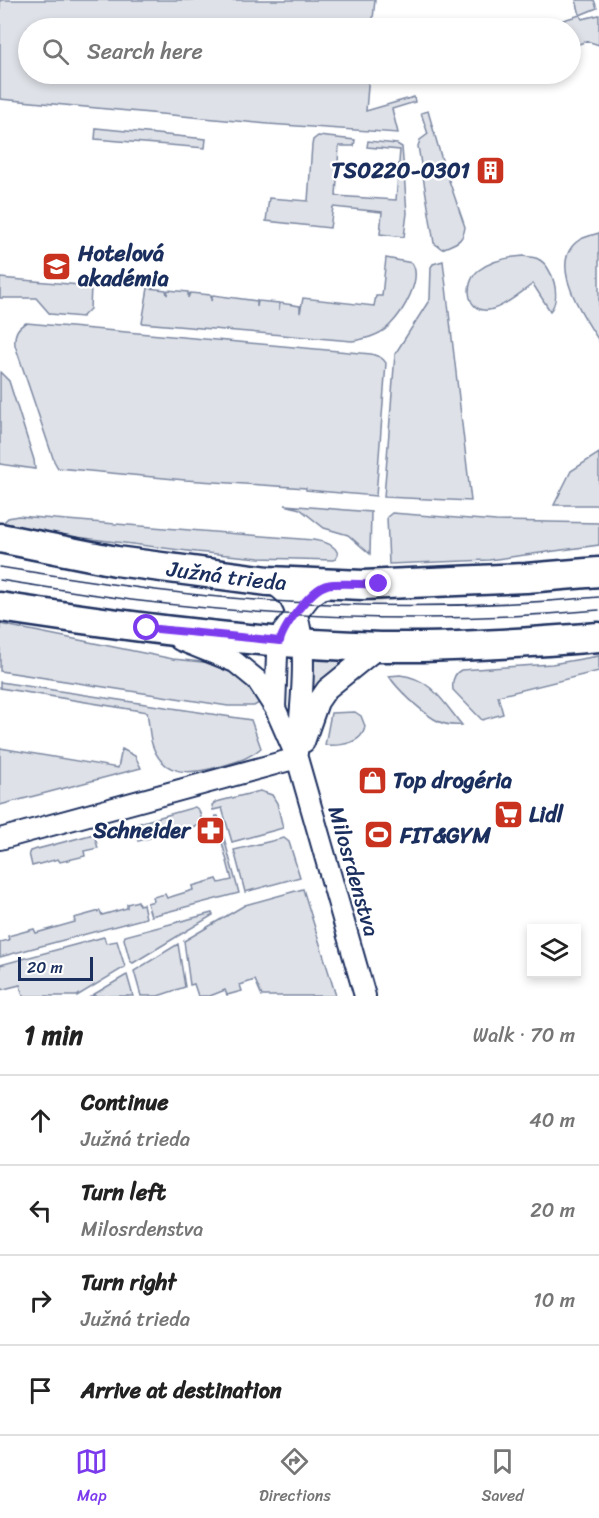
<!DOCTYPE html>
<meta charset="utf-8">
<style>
:root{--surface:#fff;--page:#f2f2f2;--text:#222;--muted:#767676;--line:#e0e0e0;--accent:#7c3aed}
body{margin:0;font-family:Sriracha,sans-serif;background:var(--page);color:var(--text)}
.controls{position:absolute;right:18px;bottom:18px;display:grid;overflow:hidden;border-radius:0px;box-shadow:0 3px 9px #0003}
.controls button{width:54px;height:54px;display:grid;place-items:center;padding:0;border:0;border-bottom:2px solid var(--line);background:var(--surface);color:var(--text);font:30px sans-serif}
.scale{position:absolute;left:18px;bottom:15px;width:75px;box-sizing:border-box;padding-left:6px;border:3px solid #1b2f5e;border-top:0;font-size:16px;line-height:21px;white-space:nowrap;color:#1b2f5e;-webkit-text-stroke:4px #fff;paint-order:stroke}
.stop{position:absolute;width:18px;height:18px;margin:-14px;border:4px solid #7c3aed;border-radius:50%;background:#fff}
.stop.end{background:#7c3aed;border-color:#fff;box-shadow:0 2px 6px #0008}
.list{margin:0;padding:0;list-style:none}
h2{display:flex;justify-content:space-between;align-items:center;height:78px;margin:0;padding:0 24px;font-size:26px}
h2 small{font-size:20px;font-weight:400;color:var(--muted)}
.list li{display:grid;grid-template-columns:39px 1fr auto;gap:18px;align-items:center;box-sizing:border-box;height:90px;padding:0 24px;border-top:2px solid var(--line)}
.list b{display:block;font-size:22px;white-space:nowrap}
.list p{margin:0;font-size:20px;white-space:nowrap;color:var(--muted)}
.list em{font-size:20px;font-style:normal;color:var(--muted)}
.icon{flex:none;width:33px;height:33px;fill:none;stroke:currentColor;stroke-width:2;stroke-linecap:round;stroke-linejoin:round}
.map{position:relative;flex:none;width:599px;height:996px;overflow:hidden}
.search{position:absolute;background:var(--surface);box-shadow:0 3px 9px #0003;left:18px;right:18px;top:18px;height:66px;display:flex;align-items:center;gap:15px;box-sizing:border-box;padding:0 21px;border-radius:33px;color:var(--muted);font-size:22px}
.sheet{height:438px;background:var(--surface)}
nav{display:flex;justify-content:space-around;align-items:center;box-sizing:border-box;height:84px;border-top:2px solid var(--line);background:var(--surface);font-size:16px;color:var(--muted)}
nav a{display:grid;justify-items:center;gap:3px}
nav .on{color:var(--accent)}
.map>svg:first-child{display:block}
</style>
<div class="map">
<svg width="599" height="996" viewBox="0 0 599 996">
<rect width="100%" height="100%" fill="#fff"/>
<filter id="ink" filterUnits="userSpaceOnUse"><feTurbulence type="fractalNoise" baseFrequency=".0167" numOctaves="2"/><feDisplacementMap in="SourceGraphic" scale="12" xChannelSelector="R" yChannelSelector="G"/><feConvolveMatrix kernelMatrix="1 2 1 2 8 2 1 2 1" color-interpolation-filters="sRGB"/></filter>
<g filter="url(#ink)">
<path fill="#dee1e7" stroke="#7c88a2" stroke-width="1.5" d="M0,0H375L372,28H28V74H369L366,111L414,97L415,102L392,109L398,133L268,124L0,99Z
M576,0H594L597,8L580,15L582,19L599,15V45L587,41L571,47L570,28H537L580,15Z
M428,111L442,160L465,227C463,243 455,243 442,249L434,243L418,146L420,140L428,134L421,113Z
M96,128L206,139L205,148L95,139Z
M318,136L355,140L354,146H339L336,196L396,200L400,150L367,147L368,141L397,144L402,147L407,213L404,237L380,234L382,212L333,207L330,228L266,221L269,198L308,201L312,145L313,140Z
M599,233V341C586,320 553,273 571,248C577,238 589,236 599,233Z
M524,256C528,257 534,257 538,259C553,266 562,298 550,311L533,284C521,292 507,305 493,309C467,317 462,283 479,270C492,260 509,257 524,256Z
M386,258L412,263C423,279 403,312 390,325C381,335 366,339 352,341L142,323L148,288L166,290L167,295L168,290L188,292V298L190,293L211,295V301L213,295L257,301V307L258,301L279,303V310L280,303L300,306V313L303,298L374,306L376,296H382Z
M443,261L471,501L384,497L395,354L430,299L431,267L433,264Z
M0,278L91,286L90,309L82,317L50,314L36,298H0Z
M26,323L371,354C377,356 383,357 386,363L376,496L306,490V488L185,480L58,468L54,461L15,345C14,335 17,327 26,323Z
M0,372L9,381L34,460L35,469L0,464Z
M599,453V505H554L571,471Z
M285,505L371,512L370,554L348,535L324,528L300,509Z
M392,513L496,521L599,523V545L489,560L389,564L387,517Z
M18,516L313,540C323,542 334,543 338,554L336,559L333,560L259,558L196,552L68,536L4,525L3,523L8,518Z
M0,624L173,659L212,663L236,675L251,690L259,703L254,706H228L0,671Z
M599,656V671L498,696L503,714L482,720L453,690C452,682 453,674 461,670L552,664Z
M319,658L350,660L315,689L310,690L311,660Z
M400,675C431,678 444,703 462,725C453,726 442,724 434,719C421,711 397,689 389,676Z
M0,682L251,720L261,748C248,760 234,762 218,767C191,774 163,778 152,744C149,734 149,722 147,712L0,688Z
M355,712L361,716L365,726C363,744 340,746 325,745L331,713Z
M0,748L118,768L122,749L135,756L141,768L0,805Z
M260,791L272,795L277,803L283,828L232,842L222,808L213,810L212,805L216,802Z
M195,807L199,810L203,824L177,831L176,827L150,834V838L138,841L134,828L136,824Z
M215,816H218L239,893L151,916L147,903L154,901L153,897L165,894L167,898L193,890L192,886L217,879L219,883L232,880Z
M94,834L98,848L84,851L85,856L60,862L58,859L32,866L29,853L30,851Z
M284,838L289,842L300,877L245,892L234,850Z
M303,889L336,996H262L255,980L240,985L242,991L227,995L225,990L210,996H198L194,984L190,985L184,941L245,905Z
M138,901L139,905L143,904L146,918L0,957V942L9,940L8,936L34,929L36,933L75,922L74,918L100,911L102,915L127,908V904Z
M212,913L213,915L133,963L130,961L124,939L125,936Z
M104,937L106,943L117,941L125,967L77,996H23L20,985L0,990V965Z
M178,944L185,987L158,996H141L134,971Z
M127,975L133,996H91L125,976Z"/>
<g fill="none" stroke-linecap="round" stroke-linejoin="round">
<defs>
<path id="street" d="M268,581C277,586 284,591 290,599C312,636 300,710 297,753
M327,585L310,597L282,633L277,655L275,708L297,758L365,996
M180,640L235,662L257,680L275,708
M304,742L318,702L327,689L379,647
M0,839L297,758"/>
<g id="secondary">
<path id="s1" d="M0,538L116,561L268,581L363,585L526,578L599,572"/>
<path d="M0,607C126,626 253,644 381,647C453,648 526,643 599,637"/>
</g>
</defs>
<use href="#street" stroke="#1b2f5e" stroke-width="24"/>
<use href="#secondary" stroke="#1b2f5e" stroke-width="33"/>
<use href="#street" stroke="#fff" stroke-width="20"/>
<use href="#secondary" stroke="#fff" stroke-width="28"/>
<path stroke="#1b2f5e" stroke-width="1.5" d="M0,567C69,578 138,589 208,596C337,608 469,609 599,597
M0,580C46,587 93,595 140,601C292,619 446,624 599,610"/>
</g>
</g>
<g fill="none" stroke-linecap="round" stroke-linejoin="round" filter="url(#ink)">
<path stroke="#7c3aed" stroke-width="8" d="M147,628L280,641C284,626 311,589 327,585C336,582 367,585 379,584"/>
</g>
<defs>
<symbol id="building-square" viewBox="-11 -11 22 22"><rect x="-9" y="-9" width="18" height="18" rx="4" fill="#c8321e" stroke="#fff"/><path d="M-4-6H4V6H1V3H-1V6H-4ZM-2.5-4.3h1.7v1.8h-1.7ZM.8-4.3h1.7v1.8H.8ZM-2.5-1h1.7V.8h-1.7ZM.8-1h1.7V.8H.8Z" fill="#fff"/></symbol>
<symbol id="school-square" viewBox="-11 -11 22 22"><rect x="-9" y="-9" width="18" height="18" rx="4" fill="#c8321e" stroke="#fff"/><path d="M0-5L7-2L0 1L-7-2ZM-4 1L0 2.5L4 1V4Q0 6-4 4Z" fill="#fff"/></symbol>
<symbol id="shop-square" viewBox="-11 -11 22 22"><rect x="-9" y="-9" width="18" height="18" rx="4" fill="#c8321e" stroke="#fff"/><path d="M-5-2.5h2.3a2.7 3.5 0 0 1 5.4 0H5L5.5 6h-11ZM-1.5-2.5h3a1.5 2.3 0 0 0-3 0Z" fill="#fff"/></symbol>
<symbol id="supermarket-square" viewBox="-11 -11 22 22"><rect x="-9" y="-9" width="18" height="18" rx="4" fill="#c8321e" stroke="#fff"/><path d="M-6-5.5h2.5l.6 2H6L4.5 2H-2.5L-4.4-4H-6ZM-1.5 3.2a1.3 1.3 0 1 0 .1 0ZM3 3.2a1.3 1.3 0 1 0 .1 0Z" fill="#fff"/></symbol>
<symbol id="pharmacy-square" viewBox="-11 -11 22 22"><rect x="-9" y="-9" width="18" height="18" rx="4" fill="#c8321e" stroke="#fff"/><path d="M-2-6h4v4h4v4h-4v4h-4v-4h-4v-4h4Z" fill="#fff"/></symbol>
<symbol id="stadium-square" viewBox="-11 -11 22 22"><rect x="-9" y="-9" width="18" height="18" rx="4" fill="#c8321e" stroke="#fff"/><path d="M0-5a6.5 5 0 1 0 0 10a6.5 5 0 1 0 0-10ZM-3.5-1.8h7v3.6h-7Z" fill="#fff"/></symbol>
</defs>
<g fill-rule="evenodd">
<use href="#building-square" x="474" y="154" width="33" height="33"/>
<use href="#school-square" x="40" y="250" width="33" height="33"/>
<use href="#shop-square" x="356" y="764" width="33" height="33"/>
<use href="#supermarket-square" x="492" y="798" width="33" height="33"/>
<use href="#pharmacy-square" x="194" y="814" width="33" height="33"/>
<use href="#stadium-square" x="362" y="818" width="33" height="33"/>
</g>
<g text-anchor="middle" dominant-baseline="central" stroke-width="4.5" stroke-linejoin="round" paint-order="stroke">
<g font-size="22" font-weight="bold" fill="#1b2f5e" stroke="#fff" text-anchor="start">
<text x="470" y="170" text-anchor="end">TS0220-0301</text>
<text x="78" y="253">Hotelová<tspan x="78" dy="25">akadémia</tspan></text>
<text x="393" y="780">Top drogéria</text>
<text x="529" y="814">Lidl</text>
<text x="190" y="830" text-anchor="end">Schneider</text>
<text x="400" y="835">FIT&amp;GYM</text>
</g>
<g font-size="22" fill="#1b2f5e" stroke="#fff">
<text stroke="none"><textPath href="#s1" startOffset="230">Južná trieda</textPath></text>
<text transform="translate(354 871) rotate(74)">Milosrdenstva</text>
</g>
</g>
</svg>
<div class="controls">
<button><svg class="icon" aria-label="layers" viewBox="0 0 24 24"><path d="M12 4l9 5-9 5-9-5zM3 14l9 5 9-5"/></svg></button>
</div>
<div class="scale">20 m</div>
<div class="stop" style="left:147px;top:628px"></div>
<div class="stop end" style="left:379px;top:584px"></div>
<div class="search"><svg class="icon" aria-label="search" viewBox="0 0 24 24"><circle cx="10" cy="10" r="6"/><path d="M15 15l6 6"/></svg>Search here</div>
</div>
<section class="sheet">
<h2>1 min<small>Walk · 70 m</small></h2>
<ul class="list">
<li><svg class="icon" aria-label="ahead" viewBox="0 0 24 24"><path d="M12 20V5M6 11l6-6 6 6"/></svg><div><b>Continue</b><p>Južná trieda</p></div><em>40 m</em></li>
<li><svg class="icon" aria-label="left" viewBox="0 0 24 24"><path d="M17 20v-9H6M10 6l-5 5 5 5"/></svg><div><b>Turn left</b><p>Milosrdenstva</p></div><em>20 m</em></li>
<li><svg class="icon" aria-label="right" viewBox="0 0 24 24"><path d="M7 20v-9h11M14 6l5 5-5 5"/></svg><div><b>Turn right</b><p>Južná trieda</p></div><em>10 m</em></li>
<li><svg class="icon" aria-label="arrive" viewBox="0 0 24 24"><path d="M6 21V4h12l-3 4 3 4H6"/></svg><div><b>Arrive at destination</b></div></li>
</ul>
</section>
<nav>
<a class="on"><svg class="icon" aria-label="map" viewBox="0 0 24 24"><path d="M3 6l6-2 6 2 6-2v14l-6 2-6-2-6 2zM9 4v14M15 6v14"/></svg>Map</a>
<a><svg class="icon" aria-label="directions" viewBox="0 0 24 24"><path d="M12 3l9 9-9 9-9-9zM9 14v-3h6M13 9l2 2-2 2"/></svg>Directions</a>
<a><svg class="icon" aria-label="saved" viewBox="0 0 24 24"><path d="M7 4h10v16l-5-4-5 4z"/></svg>Saved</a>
</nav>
